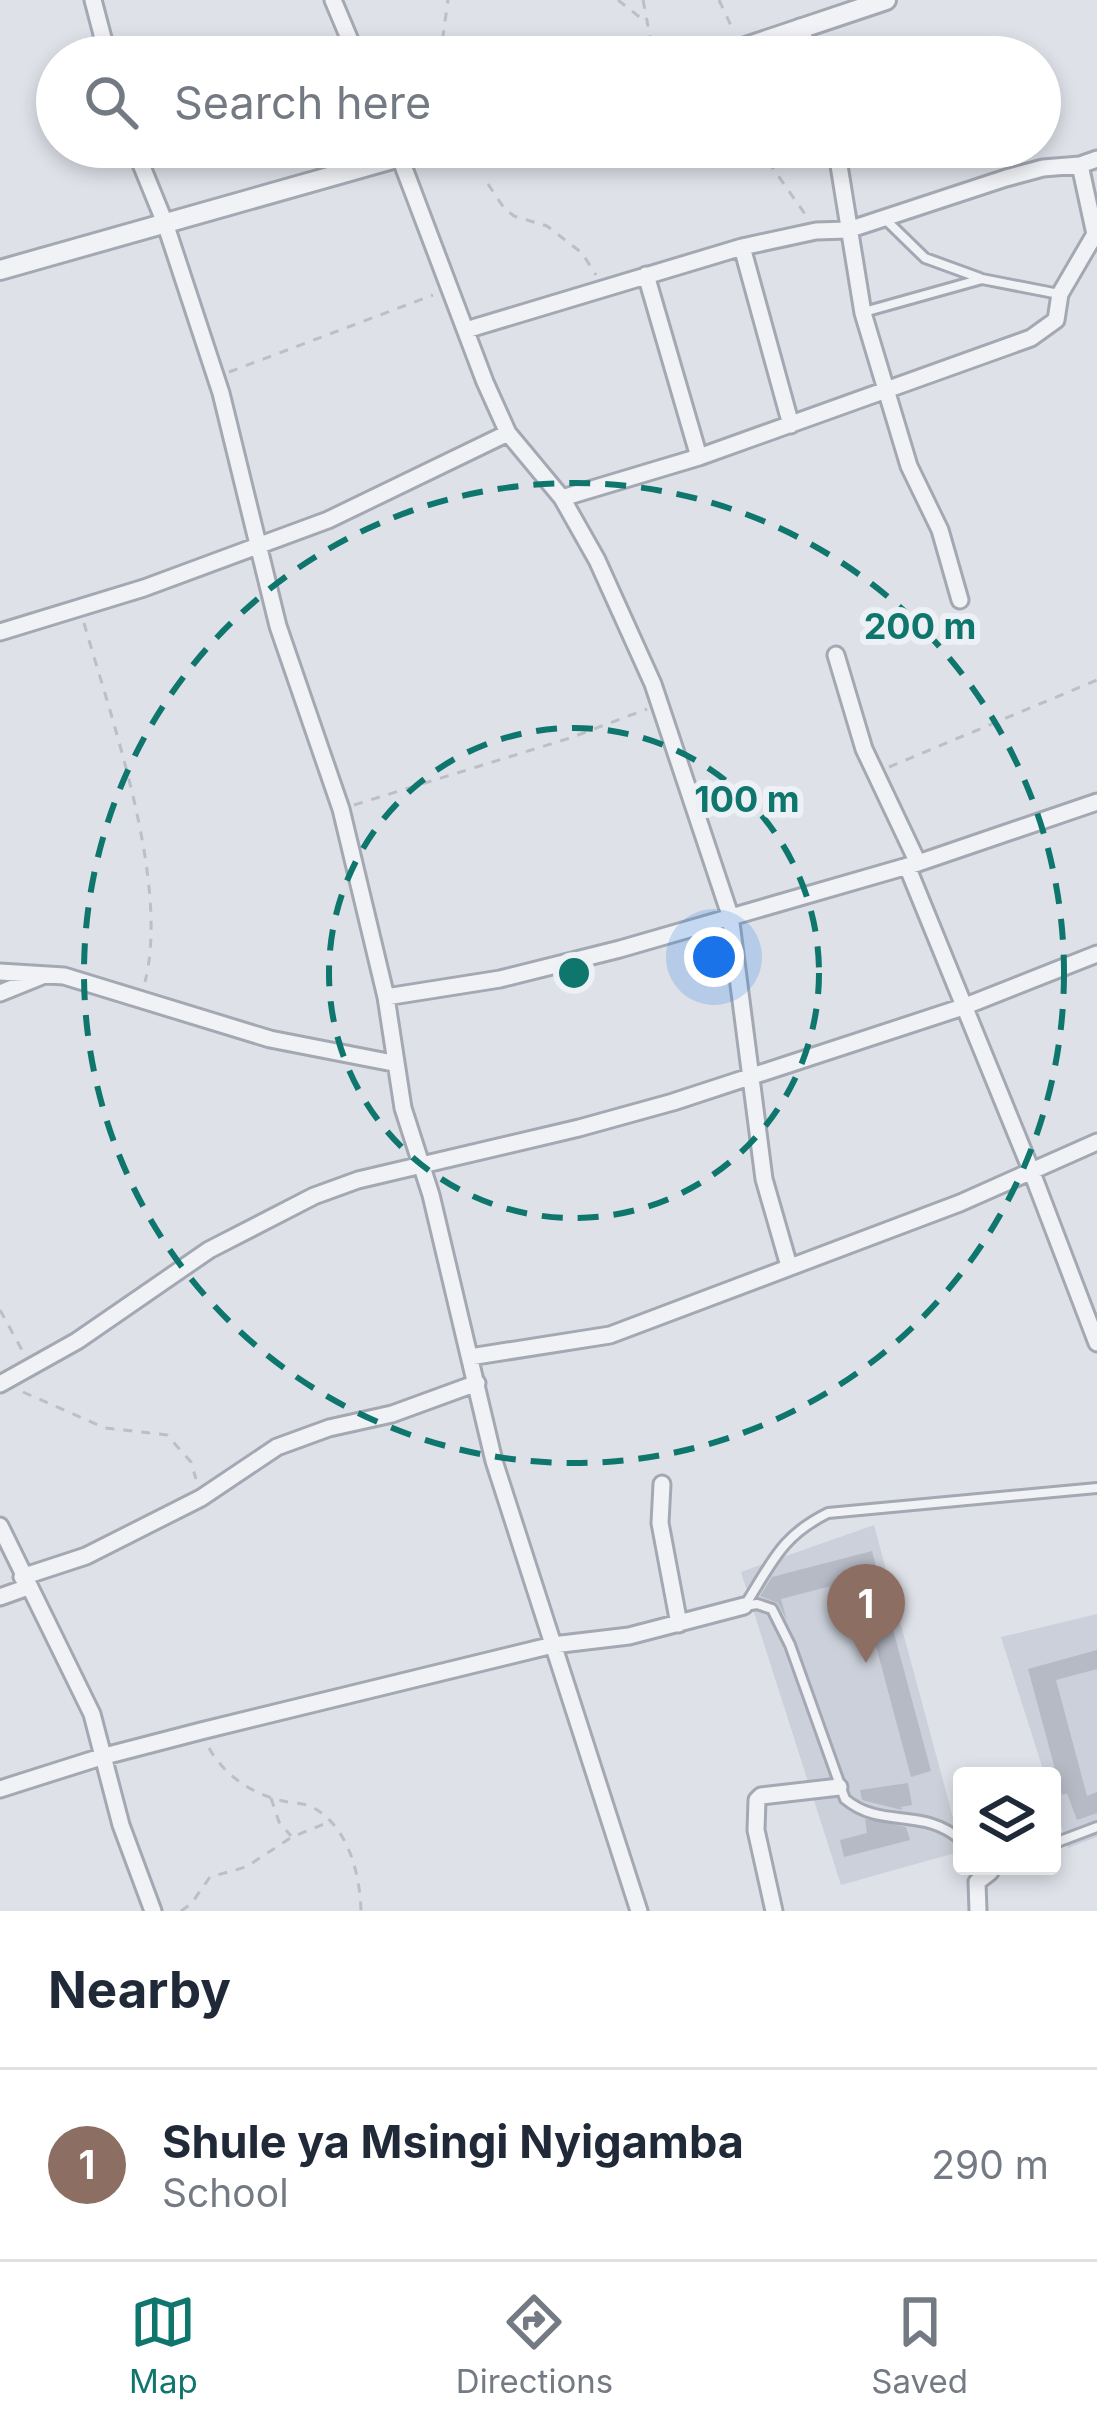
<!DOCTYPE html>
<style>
:root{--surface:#fff;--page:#f2f2f3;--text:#1f2937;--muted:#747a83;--line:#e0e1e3;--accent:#0f766e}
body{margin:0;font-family:Inter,sans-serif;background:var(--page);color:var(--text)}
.controls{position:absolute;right:36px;bottom:36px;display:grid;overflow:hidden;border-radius:12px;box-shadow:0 6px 18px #0003}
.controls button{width:108px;height:108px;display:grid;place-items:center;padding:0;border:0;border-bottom:3px solid var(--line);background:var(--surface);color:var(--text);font:60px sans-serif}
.you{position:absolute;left:714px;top:957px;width:42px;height:42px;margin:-30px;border:9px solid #fff;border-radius:50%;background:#1a73e8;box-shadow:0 0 0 18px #1a73e833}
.badge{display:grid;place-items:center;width:78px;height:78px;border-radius:50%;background:var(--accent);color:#fff;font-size:39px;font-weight:700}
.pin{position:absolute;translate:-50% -99px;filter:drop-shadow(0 3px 6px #0008)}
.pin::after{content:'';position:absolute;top:63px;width:42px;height:36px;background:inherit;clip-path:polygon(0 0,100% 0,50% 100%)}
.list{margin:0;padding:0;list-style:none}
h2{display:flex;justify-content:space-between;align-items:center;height:156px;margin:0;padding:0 48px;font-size:51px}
h2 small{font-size:39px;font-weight:400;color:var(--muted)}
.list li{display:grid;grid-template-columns:78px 1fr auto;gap:36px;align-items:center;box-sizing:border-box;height:192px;padding:0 48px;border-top:3px solid var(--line)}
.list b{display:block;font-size:45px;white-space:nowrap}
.list p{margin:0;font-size:39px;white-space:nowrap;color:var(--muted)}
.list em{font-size:39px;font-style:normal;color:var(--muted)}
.icon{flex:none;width:66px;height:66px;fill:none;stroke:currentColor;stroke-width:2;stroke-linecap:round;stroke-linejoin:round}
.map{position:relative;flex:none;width:1097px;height:1911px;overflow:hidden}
.search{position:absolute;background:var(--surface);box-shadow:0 6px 18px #0003;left:36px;right:36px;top:36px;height:132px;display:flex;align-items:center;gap:30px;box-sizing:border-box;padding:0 42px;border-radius:66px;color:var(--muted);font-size:45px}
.sheet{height:348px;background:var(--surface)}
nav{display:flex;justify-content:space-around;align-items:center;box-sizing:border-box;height:168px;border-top:3px solid var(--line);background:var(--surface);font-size:33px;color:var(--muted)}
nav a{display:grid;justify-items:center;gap:6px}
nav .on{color:var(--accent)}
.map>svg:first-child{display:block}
</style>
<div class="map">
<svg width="1097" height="1911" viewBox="0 0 1097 1911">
<rect width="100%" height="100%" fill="#dee1e8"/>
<path fill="#cbd0da" d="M874,1525L962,1851L841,1885L741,1572Z
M1097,1614V1837L1068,1848L1052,1797V1776H1045L1001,1637Z"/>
<path fill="#b5bac5" d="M872,1551L931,1771L911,1777L858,1579L781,1599L787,1621L778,1603L760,1596L772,1577Z
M1097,1650V1669L1056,1680L1087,1796L1097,1792V1813L1077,1820L1067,1793L1062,1795L1028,1669Z
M908,1783L912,1805L901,1807L902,1810L862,1800L860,1790Z
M865,1819L906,1827L910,1840L844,1857L840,1840L867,1833Z"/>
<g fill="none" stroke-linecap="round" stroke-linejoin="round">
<defs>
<path id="service" d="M886,220L925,258L980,278
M864,312L982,279L1059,294
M745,1605C772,1563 781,1536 828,1513L1097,1488
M745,1606L757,1604L772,1609L790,1645L845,1799C882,1830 924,1806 962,1841
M1052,1844L1097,1827"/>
<path id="minor" d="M93,0L108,57
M333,0L357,57
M800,27L811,57
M134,147L165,223L221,393L278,626L341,809L386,997L403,1108L431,1195L494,1461L639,1911
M396,147L485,382L508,433L562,498L597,560L653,684L730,915L764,1179L789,1266
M836,147L863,313L909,466L940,530L960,600
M1096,239L1080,165L1097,159
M742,247L791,425
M646,275L699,457
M466,330L742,247L816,231L848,230L1006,178L1043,168L1080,165
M562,498L699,457L1031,338L1056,320L1060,294L1095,234
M0,632L144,588L328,520L508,433
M836,655L864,749L918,863
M907,866L1031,1170L1097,1343
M0,972L64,976L270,1039L393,1063
M0,993L42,976
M386,997L500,979L620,949L918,863L1097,802
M470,1357L610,1335L960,1203L1097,1142
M0,1384L77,1341L209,1250L314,1196L358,1180L579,1128L673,1102L963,1007L1097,954
M662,1484L660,1523L679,1624
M0,1526L92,1714L121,1825L153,1911
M22,1577L86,1556L201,1498L277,1447L329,1428L392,1414L477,1383
M0,1597L28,1587
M0,1789L101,1757L201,1731L553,1645L629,1636L744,1606
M774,1911L756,1830L757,1800L761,1796L839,1787
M978,1911L977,1882L990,1872"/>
<path id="tertiary" d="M716,57L886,0
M0,270L435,147"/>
</defs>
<use href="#service" stroke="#a3a8b2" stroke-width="14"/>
<use href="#minor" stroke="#a3a8b2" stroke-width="21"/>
<use href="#tertiary" stroke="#a3a8b2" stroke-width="24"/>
<path stroke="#bcbfc6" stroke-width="3" stroke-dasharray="9 9" stroke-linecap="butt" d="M618,0L647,23
M643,0L654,57
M719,0L733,30
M440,57L448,0
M758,147L805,214
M889,147L892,150
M488,184L504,208L514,216L547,226L582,253L596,275
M229,372L433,295
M84,623C112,721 170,883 145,982
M889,767L1097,680
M354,805L570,738L647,709
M0,1310L22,1350
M23,1392L105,1428L167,1435L191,1462L196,1479
M209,1748C224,1775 252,1794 283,1801C291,1803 302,1803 310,1806C348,1824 360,1874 361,1911
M271,1798L279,1822L291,1836
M181,1911L191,1904L210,1877L246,1867L292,1837L329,1822"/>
<use href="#service" stroke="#f0f2f6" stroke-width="8"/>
<use href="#minor" stroke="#f0f2f6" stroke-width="15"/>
<use href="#tertiary" stroke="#f0f2f6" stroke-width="18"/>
</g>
<g fill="none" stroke="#0f766e" stroke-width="6" stroke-dasharray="21 15">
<circle cx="574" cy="973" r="245"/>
<circle cx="574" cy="973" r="490"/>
</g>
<circle cx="574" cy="973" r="18" fill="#0f766e" stroke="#edf0f5" stroke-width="6"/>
<g font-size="36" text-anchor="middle" font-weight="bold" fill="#0f766e" stroke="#edf0f5" stroke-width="12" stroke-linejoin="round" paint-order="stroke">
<text x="920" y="639">200 m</text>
<text x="747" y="812">100 m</text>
</g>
</svg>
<div class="controls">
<button><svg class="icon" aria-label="layers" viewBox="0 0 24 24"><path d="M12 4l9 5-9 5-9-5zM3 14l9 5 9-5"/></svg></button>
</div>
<div class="you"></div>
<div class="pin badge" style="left:866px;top:1663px;background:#8d6e63">1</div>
<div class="search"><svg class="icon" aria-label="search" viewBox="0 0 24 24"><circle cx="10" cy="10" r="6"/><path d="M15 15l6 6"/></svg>Search here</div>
</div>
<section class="sheet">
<h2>Nearby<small></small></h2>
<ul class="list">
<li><span class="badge" style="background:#8d6e63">1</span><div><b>Shule ya Msingi Nyigamba</b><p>School</p></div><em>290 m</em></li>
</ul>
</section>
<nav>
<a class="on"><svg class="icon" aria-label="map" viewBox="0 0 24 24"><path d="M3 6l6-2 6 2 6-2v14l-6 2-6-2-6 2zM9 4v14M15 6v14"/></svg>Map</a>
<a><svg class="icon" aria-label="directions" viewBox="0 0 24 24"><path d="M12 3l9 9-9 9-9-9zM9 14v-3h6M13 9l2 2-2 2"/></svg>Directions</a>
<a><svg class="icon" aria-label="saved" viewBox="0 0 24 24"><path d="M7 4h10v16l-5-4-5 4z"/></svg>Saved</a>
</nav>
